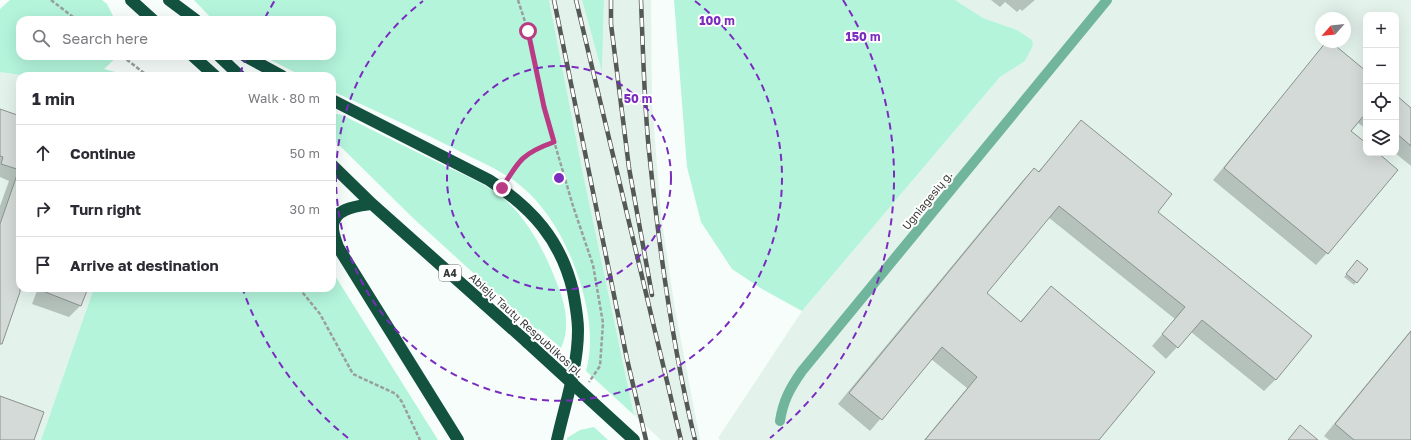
<!DOCTYPE html>
<meta charset="utf-8">
<style>
:root{--surface:#fff;--page:#f2f2f3;--text:#2b2b33;--muted:#7c7c81;--line:#e1e1e2}
body{margin:0;font-family:"Golos Text",sans-serif;background:var(--page);color:var(--text)}
.controls{position:absolute;right:12px;top:12px;display:grid;overflow:hidden;border-radius:8px;box-shadow:0 4px 16px #0002}
.controls button{width:36px;height:36px;display:grid;place-items:center;padding:0;border:0;border-bottom:1px solid var(--line);background:var(--surface);color:var(--text);font:20px sans-serif}
.compass{position:absolute;left:1315px;top:12px;width:36px;height:36px;border-radius:50%;background:var(--surface);box-shadow:0 4px 16px #0002;rotate:243deg}
.stop{position:absolute;width:12px;height:12px;margin:-9px;border:3px solid #bb3a84;border-radius:50%;background:#fff}
.stop.end{background:#bb3a84;border-color:#fff;box-shadow:0 1px 4px #0008}
.list{margin:0;padding:0;list-style:none}
h2{display:flex;justify-content:space-between;align-items:center;height:52px;margin:0;padding:0 16px;font-size:17px}
h2 small{font-size:13px;font-weight:400;color:var(--muted)}
.list li{display:grid;grid-template-columns:26px 1fr auto;gap:12px;align-items:center;box-sizing:border-box;height:56px;padding:0 16px;border-top:1px solid var(--line)}
.list b{display:block;font-size:15px;white-space:nowrap}
.list em{font-size:13px;font-style:normal;color:var(--muted)}
.icon{flex:none;width:22px;height:22px;fill:none;stroke:currentColor;stroke-width:2;stroke-linecap:round;stroke-linejoin:round}
.map{position:relative;flex:none;width:1411px;height:440px;overflow:hidden}
.search{position:absolute;background:var(--surface);box-shadow:0 4px 16px #0002;left:16px;top:16px;width:320px;height:44px;display:flex;align-items:center;gap:10px;box-sizing:border-box;padding:0 14px;border-radius:12px;color:var(--muted);font-size:15px}
.panel{position:absolute;background:var(--surface);box-shadow:0 4px 16px #0002;left:16px;top:72px;width:320px;height:220px;border-radius:12px}
.map>svg:first-child{display:block}
</style>
<div class="map">
<svg width="1411" height="440" viewBox="0 0 1411 440">
<rect width="100%" height="100%" fill="#f6fdfa"/>
<path fill="#e3f3ec" fill-rule="evenodd" d="M549,0H582L602,71L604,0H651L652,103L661,215L675,309L700,440H661L634,415L582,169Z
M955,0H1411V440H720L718,438L802,311L1000,77L1025,61L1033,46L1031,40L1017,30L983,18ZM1366,15H1396V153H1366ZM1321,18H1345V42H1321Z
M0,72L28,76H20V288H94L41,440H0Z"/>
<path fill="#b3f4db" d="M10,0H102L107,4L115,20H20V56H118L104,69L123,74L124,76H28L0,72V9Z
M194,0H549L582,169L634,415L586,371C594,342 589,311 580,282C569,247 550,210 521,186C504,172 483,163 463,153C420,131 376,111 332,91V76H302L263,56H332V20H213Z
M582,0H604L602,72Z
M674,0H955L983,18L1017,30L1032,40L1033,46L1025,61L1000,77L802,311L762,289L732,269L701,222L687,167Z
M332,113L342,115C376,132 410,149 445,166C464,175 486,184 503,198C527,218 545,252 556,281C565,303 571,326 561,348L539,329L537,331L413,218L332,138Z
M332,271L438,440H41L94,288H332Z
M594,427L608,440H567V438L580,430Z"/>
<path fill="#0003" d="M991,0H1035L1022,11L1020,9L1017,12L1005,2L1000,7Z
M1327,42H1330L1366,72V129L1357,122L1350,131L1366,145V153H1376L1327,253L1316,265L1213,180Z
M1396,97L1411,109V166L1395,153Z
M0,110L20,117V288L0,345V206L9,181L0,177Z
M1081,122L1156,212L1276,379L1264,391L1191,332L1166,359L1152,346L1175,319L1048,217L985,294L1020,322L1051,287L1098,440H924L967,388L931,359L870,431L838,404L1023,180L1034,169L1038,172Z
M1355,264L1356,282L1354,285L1344,277Z
M38,288H86L80,306L69,317L32,304Z
M1411,330V440H1329L1324,436Z"/>
<path fill="#d3dad7" stroke="#8a918e" d="M1326,42H1331L1366,71V113L1351,131L1366,143V153H1378L1398,170L1328,254L1224,168Z
M1396,95L1411,108V146L1396,133Z
M0,109L20,116V170L1,164L3,157L0,156Z
M1081,120L1172,194L1158,212L1312,336L1276,380L1202,320L1178,348L1162,334L1185,307L1059,206L987,293L1021,322L1051,286L1155,372L1099,440H925L977,377L942,347L882,420L849,393L1034,168L1039,172Z
M18,172H20V292L2,344H0V224Z
M1357,260L1368,269L1357,283L1346,274Z
M35,288H88L81,306Z
M1411,331V440H1354L1335,424Z
M0,396L44,412L34,440H0Z
M1300,425L1318,440H1288Z"/>
<g fill="none" stroke-linecap="round" stroke-linejoin="round">
<path stroke="#9a9f9d" stroke-width="2.5" stroke-dasharray="4 2" stroke-linecap="butt" d="M51,0L77,20
M518,0L528,31L544,107L573,206L593,265L603,323L600,366L589,382
M122,56L148,76
M508,179C521,157 530,150 554,142
M299,288L320,314L353,374L396,394L402,402L420,440"/>
<path stroke="#71b59c" stroke-width="10" d="M780,421C783,401 790,388 802,371L1107,0"/>
<path stroke="#145240" stroke-width="12" d="M131,0L153,20
M169,0L196,20
M193,56L215,76
M219,56L240,76
M245,56L282,76
M332,100L489,180C532,208 561,240 573,291C575,303 578,317 578,330C578,367 565,404 557,440
M332,165L372,204L527,342
M332,241L338,247L458,440
M338,247C336,241 333,234 333,228C332,208 358,206 372,204"/>
<defs>
<path id="rail" d="M554,0L627,359L646,440
M576,0L681,440
M611,0V24L629,168L652,295
M641,0C643,50 644,101 649,151C659,248 672,345 695,440"/>
</defs>
<use href="#rail" stroke="#545856" stroke-width="4.5"/>
<use href="#rail" stroke="#fff" stroke-width="3" stroke-dasharray="9" stroke-linecap="butt"/>
<path stroke="#145240" stroke-width="12" d="M527,342L634,440"/>
</g>
<g fill="none" stroke-linecap="round" stroke-linejoin="round">
<path stroke="#bb3a84" stroke-width="5" d="M502,188C519,160 523,153 554,142L544,107L528,31"/>
</g>
<g fill="none" stroke="#7b2cbf" stroke-width="2" stroke-dasharray="7 5">
<circle cx="559" cy="178" r="112"/>
<path d="M695 1A223 223 0 1 1 423 1"/>
<path d="M348 438A335 335 0 0 1 243 290M240 74A335 335 0 0 1 246 58M265 18A335 335 0 0 1 275 0M843 0A335 335 0 0 1 770 438"/>
</g>
<g text-anchor="middle" dominant-baseline="central" stroke-width="4" stroke-linejoin="round" paint-order="stroke">
<rect fill="#fff" stroke="#727473" stroke-width="1" x="439" y="265" width="22" height="16" rx="3"/>
<g font-size="10" font-weight="bold" fill="#363937">
<text x="450" y="273">A4</text>
</g>
<g font-size="11" fill="#363937" stroke="#fff">
<text transform="translate(927 200) rotate(-51)">Ugniagesių g.</text>
<text transform="translate(527 325) rotate(42)">Abiejų Tautų Respublikos pl.</text>
</g>
</g>
<circle cx="559" cy="178" r="6" fill="#7b2cbf" stroke="#fff" stroke-width="2"/>
<g font-size="12" text-anchor="middle" font-weight="bold" fill="#7b2cbf" stroke="#fff" stroke-width="4" stroke-linejoin="round" paint-order="stroke">
<text x="717" y="25">100 m</text>
<text x="863" y="41">150 m</text>
<text x="638" y="103">50 m</text>
</g>
</svg>
<div class="controls">
<button>+</button>
<button>−</button>
<button><svg class="icon" aria-label="locate" viewBox="0 0 24 24"><circle cx="12" cy="12" r="6"/><path d="M12 2v4M12 18v4M2 12h4M18 12h4"/></svg></button>
<button><svg class="icon" aria-label="layers" viewBox="0 0 24 24"><path d="M12 4l9 5-9 5-9-5zM3 14l9 5 9-5"/></svg></button>
</div>
<svg class="compass" viewBox="-18 -18 36 36"><path d="M0-13l5 13h-10z" fill="#e53935"/><path d="M0 13l5-13h-10z" fill="#7c7c81"/></svg>
<div class="stop" style="left:528px;top:31px"></div>
<div class="stop end" style="left:502px;top:188px"></div>
<div class="search"><svg class="icon" aria-label="search" viewBox="0 0 24 24"><circle cx="10" cy="10" r="6"/><path d="M15 15l6 6"/></svg>Search here</div>
<section class="panel">
<h2>1 min<small>Walk · 80 m</small></h2>
<ul class="list">
<li><svg class="icon" aria-label="ahead" viewBox="0 0 24 24"><path d="M12 20V5M6 11l6-6 6 6"/></svg><div><b>Continue</b></div><em>50 m</em></li>
<li><svg class="icon" aria-label="right" viewBox="0 0 24 24"><path d="M7 20v-9h11M14 6l5 5-5 5"/></svg><div><b>Turn right</b></div><em>30 m</em></li>
<li><svg class="icon" aria-label="arrive" viewBox="0 0 24 24"><path d="M6 21V4h12l-3 4 3 4H6"/></svg><div><b>Arrive at destination</b></div></li>
</ul>
</section>
</div>
